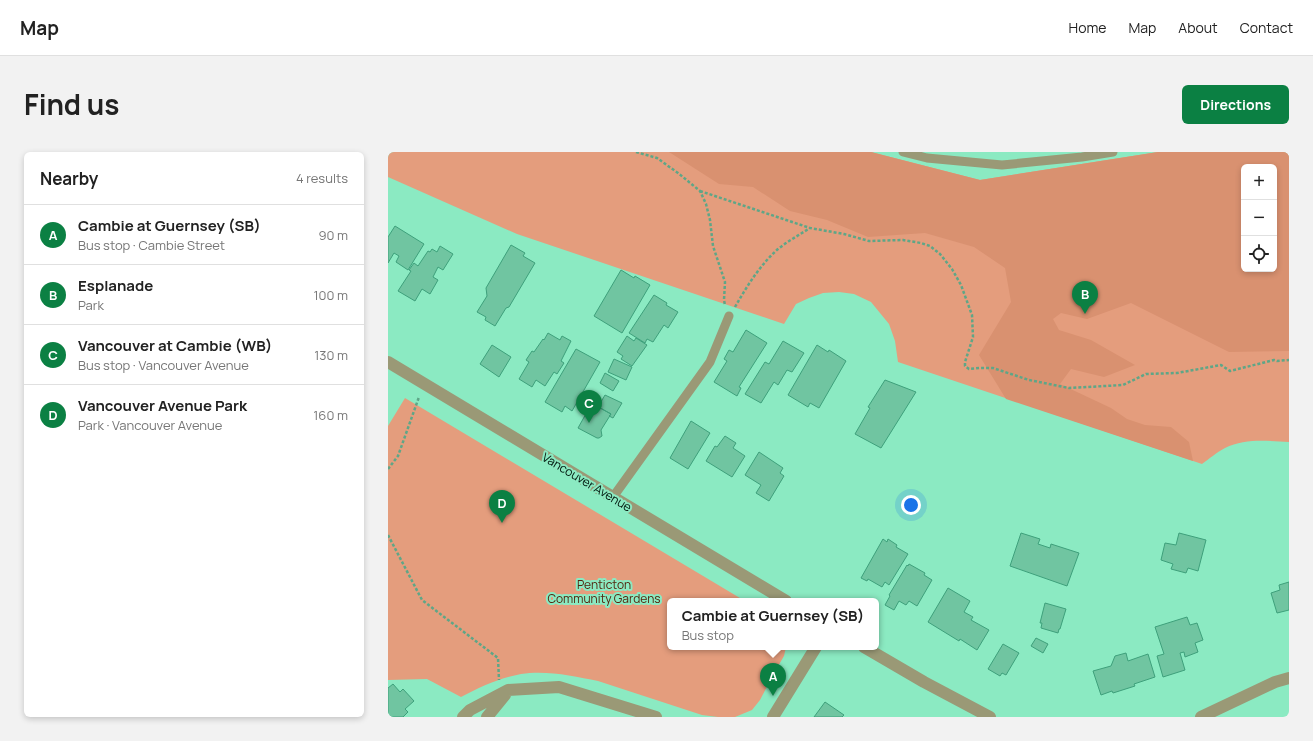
<!DOCTYPE html>
<meta charset="utf-8">
<style>
:root{--surface:#fff;--page:#f2f2f2;--text:#222;--muted:#767676;--line:#e0e0e0;--accent:#0b8043}
body{margin:0;font-family:Manrope,sans-serif;background:var(--page);color:var(--text)}
.controls{position:absolute;right:12px;top:12px;display:grid;overflow:hidden;border-radius:6px;box-shadow:0 2px 6px #0003}
.controls button{width:36px;height:36px;display:grid;place-items:center;padding:0;border:0;border-bottom:1px solid var(--line);background:var(--surface);color:var(--text);font:20px sans-serif}
.you{position:absolute;left:523px;top:353px;width:14px;height:14px;margin:-10px;border:3px solid #fff;border-radius:50%;background:#1a73e8;box-shadow:0 0 0 6px #1a73e833}
.badge{display:grid;place-items:center;width:26px;height:26px;border-radius:50%;background:var(--accent);color:#fff;font-size:13px;font-weight:700}
.pin{position:absolute;translate:-50% -33px;filter:drop-shadow(0 1px 2px #0008)}
.pin::after{content:'';position:absolute;top:21px;width:14px;height:12px;background:inherit;clip-path:polygon(0 0,100% 0,50% 100%)}
.popup{position:absolute;left:279px;top:446px;width:212px;height:52px;box-sizing:border-box;display:grid;place-content:center;border-radius:6px;background:var(--surface);filter:drop-shadow(0 1px 3px #0005);font-size:13px;white-space:nowrap;color:var(--muted)}
.popup b{font-size:15px;color:var(--text)}
.popup::after{content:'';position:absolute;left:50%;top:100%;margin-left:-8px;border:8px solid transparent;border-top-color:var(--surface)}
.list{margin:0;padding:0;list-style:none}
h2{display:flex;justify-content:space-between;align-items:center;height:52px;margin:0;padding:0 16px;font-size:17px}
h2 small{font-size:13px;font-weight:400;color:var(--muted)}
.list li{display:grid;grid-template-columns:26px 1fr auto;gap:12px;align-items:center;box-sizing:border-box;height:60px;padding:0 16px;border-top:1px solid var(--line)}
.list b{display:block;font-size:15px;white-space:nowrap}
.list p{margin:0;font-size:13px;white-space:nowrap;color:var(--muted)}
.list em{font-size:13px;font-style:normal;color:var(--muted)}
.icon{flex:none;width:22px;height:22px;fill:none;stroke:currentColor;stroke-width:2;stroke-linecap:round;stroke-linejoin:round}
.map{position:relative;flex:none;width:901px;height:565px;overflow:hidden;border-radius:6px}
header{display:flex;align-items:center;gap:24px;box-sizing:border-box;height:56px;padding:0 20px;background:var(--surface);border-bottom:1px solid var(--line)}
header strong{font-size:19px}
nav{display:flex;gap:22px;margin-inline-start:auto;font-size:14px}
.intro{display:flex;align-items:center;justify-content:space-between;box-sizing:border-box;height:96px;padding:0 24px}
h1{margin:0;font-size:28px}
.button{padding:10px 18px;border-radius:6px;background:var(--accent);color:#fff;font-size:14px;font-weight:700}
main{display:flex;gap:24px;padding:0 24px}
aside{flex:1;background:var(--surface);border-radius:6px;box-shadow:0 2px 6px #0003}
.map>svg:first-child{display:block}
</style>
<header>
<strong>Map</strong>
<nav><a>Home</a><a>Map</a><a>About</a><a>Contact</a></nav>
</header>
<div class="intro"><h1>Find us</h1><a class="button">Directions</a></div>
<main>
<aside>
<h2>Nearby<small>4 results</small></h2>
<ul class="list">
<li><span class="badge">A</span><div><b>Cambie at Guernsey (SB)</b><p>Bus stop · Cambie Street</p></div><em>90 m</em></li>
<li><span class="badge">B</span><div><b>Esplanade</b><p>Park</p></div><em>100 m</em></li>
<li><span class="badge">C</span><div><b>Vancouver at Cambie (WB)</b><p>Bus stop · Vancouver Avenue</p></div><em>130 m</em></li>
<li><span class="badge">D</span><div><b>Vancouver Avenue Park</b><p>Park · Vancouver Avenue</p></div><em>160 m</em></li>
</ul>
</aside>
<div class="map">
<svg width="901" height="565" viewBox="0 0 901 565">
<rect width="100%" height="100%" fill="#8beac2"/>
<path fill="#e49d7d" fill-rule="evenodd" d="M0,0H483L592,28L770,0H901V290C880,289 857,286 837,296C829,300 821,307 814,312L510,210L507,189L501,172L483,150L466,142L451,140L435,141L421,146L408,152L396,172L129,82L0,25ZM856,15H886V117H856Z
M17,246L357,449H282V495H398L396,504L386,521L372,548L364,558L347,565H330L314,563L210,529C186,524 158,518 133,522C112,526 92,535 73,545L39,527L0,528V274Z"/>
<path fill="#d99170" fill-rule="evenodd" d="M281,0H483L592,28L770,0H901V199L841,200L743,151L699,167L673,161L665,167L671,178L703,188L747,213L716,225L683,217L672,232L723,256L739,267L757,273L783,275L801,290L805,309L618,247L591,203L623,150L617,116L586,95L537,81L480,85L439,68L402,59L365,35L331,32ZM856,15H886V117H856Z"/>
<path fill="#70c5a1" stroke="#3ea07b" d="M7,74L36,92L20,118L8,110L11,104L6,101L0,111V85Z
M123,93L137,101L135,104L147,111L121,155L118,156L107,174L97,168L98,165L89,160L99,144L98,136Z
M52,94L65,102L55,118L50,115L45,125L50,128L42,142L34,137L27,149L10,139L23,119L21,118L26,111L30,114L40,99L42,100L44,97L49,100Z
M233,118L246,126L247,124L262,133L234,181L206,164Z
M266,143L279,151L278,153L290,160L280,176L276,173L265,190L259,187L257,191L241,181Z
M358,178L379,191L351,235L353,236L349,244L326,230L339,209L336,207L341,198L345,200Z
M160,181L172,188L174,184L183,189L173,209L176,211L169,222L166,220L157,234L148,228L144,235L131,227L141,210L138,208L144,199L146,200L155,187L156,188Z
M239,184L246,189L248,186L259,193L244,214L233,207L235,204L229,200Z
M395,189L416,201L404,220L399,218L390,233L386,230L373,251L357,242L377,210L381,212Z
M104,193L123,205L111,225L92,212Z
M429,193L440,200L441,198L458,209L431,256L422,251L420,255L400,243Z
M188,197L212,210L184,259L177,254L174,260L157,250Z
M226,207L244,215L238,228L220,220Z
M217,221L231,229L225,239L212,231Z
M497,228L528,240L493,296L467,282L482,256L480,255Z
M217,243L234,251L225,266L221,264L223,262L210,255Z
M204,251L223,262L213,278L214,284L211,286H209L190,276Z
M303,269L322,281L300,317L282,306Z
M337,284L348,291L345,296L357,304L344,325L318,309L327,294L329,295Z
M371,300L395,316L392,321L396,324L381,349L368,341L373,333L357,323Z
M633,381L652,387L650,392L662,396L663,392L691,401L679,434L622,414Z
M791,381L818,388L810,419L800,416L798,421L783,417L785,412L773,408L777,391L788,393Z
M495,387L499,390L500,387L509,393L508,395L520,402L501,433L497,430L494,435L480,427L479,429L473,426Z
M521,412L537,421L536,423L544,428L529,454L521,449L518,453L511,449L506,458L497,453L502,444L501,443L519,413L520,414Z
M901,430V458L889,461L883,441L892,438L891,433Z
M560,436L582,449L576,460L585,465L583,468L601,478L589,498L572,487L571,489L540,470Z
M657,451L678,457L672,477H671L670,481L653,476L654,471H652Z
M799,465L802,473L809,471L815,488L807,491L810,500L797,505L796,500L792,501L797,518L775,525L769,504L776,502L767,475Z
M648,486L660,492L655,501L643,494Z
M615,492L631,501L618,523L614,521L612,524L600,517Z
M738,501L740,509L760,502L767,525L746,532L747,534L725,541L724,539L713,543L705,519L723,514L727,504Z
M5,532L12,540L15,537L26,549L17,557L20,560L15,565H0V536Z
M437,550L456,563L454,565H426Z"/>
<g fill="none" stroke-linecap="round" stroke-linejoin="round">
<path stroke="#5ea687" stroke-width="2.5" stroke-dasharray="3 2" stroke-linecap="butt" d="M248,0L269,6L290,21L312,39L318,52L322,68L325,94L337,130L336,148L337,153
M312,39L422,76L456,82L481,89L515,88L533,91L542,94L552,102L564,117L573,133L584,163L585,185L577,210V214L581,217L592,216H605L641,228L681,236L735,233L758,222L789,221L833,213L842,219L886,208L889,209L901,208
M347,155C359,134 372,113 390,97C400,89 411,83 422,76
M0,317L10,304L31,245
M0,383L34,448L110,506L111,528"/>
<path stroke="#9a9976" stroke-width="9" d="M515,0L539,6L614,13L694,5L725,0
M225,345L322,210L341,164"/>
<path stroke="#9a9976" stroke-width="12" d="M75,565L82,558L120,538L171,535L268,565
M99,565L117,543
M385,565L428,495
M813,565L887,530L901,526"/>
<path stroke="#9a9976" stroke-width="12" d="M0,210L398,449
M476,495L536,530L602,565"/>
</g>
<g text-anchor="middle" dominant-baseline="central" stroke-width="4" stroke-linejoin="round" paint-order="stroke">
<g font-size="12" fill="#00170d" stroke="#8beac2">
<text transform="translate(199 330) rotate(31)">Vancouver Avenue</text>
</g>
<g font-size="12" fill="#53250e" stroke="#8beac2">
<text x="216" y="432">Penticton<tspan x="216" dy="14">Community Gardens</tspan></text>
</g>
</g>
</svg>
<div class="controls">
<button>+</button>
<button>−</button>
<button><svg class="icon" aria-label="locate" viewBox="0 0 24 24"><circle cx="12" cy="12" r="6"/><path d="M12 2v4M12 18v4M2 12h4M18 12h4"/></svg></button>
</div>
<div class="you"></div>
<div class="pin badge" style="left:385px;top:544px">A</div>
<div class="popup"><b>Cambie at Guernsey (SB)</b>Bus stop</div>
<div class="pin badge" style="left:697px;top:162px">B</div>
<div class="pin badge" style="left:201px;top:271px">C</div>
<div class="pin badge" style="left:114px;top:371px">D</div>
</div>
</main>
